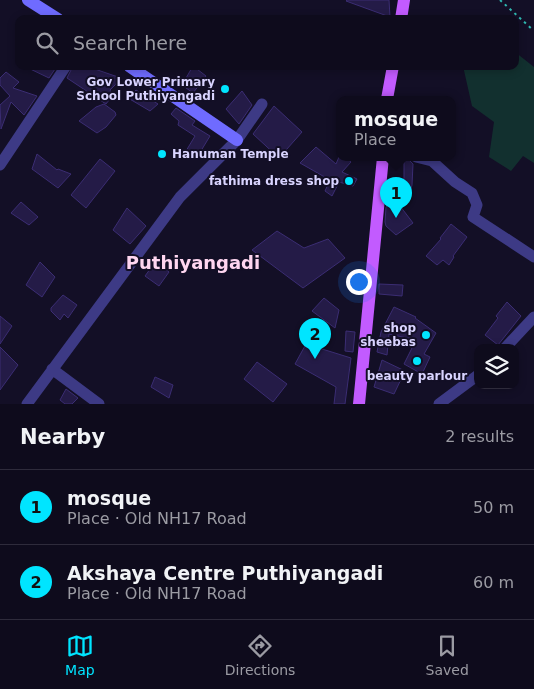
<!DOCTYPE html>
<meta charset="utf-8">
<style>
:root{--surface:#0e0b1c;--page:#171425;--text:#f1f3f6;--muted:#9b9ba3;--line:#2e2b3b;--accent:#00e5ff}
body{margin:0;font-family:"DejaVu Sans",sans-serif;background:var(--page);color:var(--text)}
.controls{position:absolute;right:15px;bottom:15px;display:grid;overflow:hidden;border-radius:10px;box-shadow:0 2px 8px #0003}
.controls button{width:45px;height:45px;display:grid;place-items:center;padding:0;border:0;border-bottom:1px solid var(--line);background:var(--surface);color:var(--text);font:25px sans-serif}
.you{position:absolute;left:358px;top:281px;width:18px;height:18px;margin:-12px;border:4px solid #fff;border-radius:50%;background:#1a73e8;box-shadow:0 0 0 8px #1a73e833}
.badge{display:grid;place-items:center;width:32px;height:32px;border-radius:50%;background:var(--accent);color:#111;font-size:16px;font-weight:700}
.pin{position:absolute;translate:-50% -41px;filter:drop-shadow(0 1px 2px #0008)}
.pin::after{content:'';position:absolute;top:26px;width:18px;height:15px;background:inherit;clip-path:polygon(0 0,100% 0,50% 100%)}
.popup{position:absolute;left:336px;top:96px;width:120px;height:65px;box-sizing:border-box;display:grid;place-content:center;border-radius:10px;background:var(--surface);filter:drop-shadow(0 1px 4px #0005);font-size:16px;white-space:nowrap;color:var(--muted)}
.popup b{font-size:19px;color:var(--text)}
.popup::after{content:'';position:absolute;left:50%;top:100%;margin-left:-10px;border:10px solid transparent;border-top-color:var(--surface)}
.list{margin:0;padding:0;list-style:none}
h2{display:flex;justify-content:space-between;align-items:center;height:65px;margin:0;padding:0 20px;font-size:21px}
h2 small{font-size:16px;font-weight:400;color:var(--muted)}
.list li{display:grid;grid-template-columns:32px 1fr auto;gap:15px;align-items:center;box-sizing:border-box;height:75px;padding:0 20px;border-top:1px solid var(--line)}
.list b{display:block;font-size:19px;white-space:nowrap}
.list p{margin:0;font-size:16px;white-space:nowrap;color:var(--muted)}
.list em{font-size:16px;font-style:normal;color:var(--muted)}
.icon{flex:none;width:28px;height:28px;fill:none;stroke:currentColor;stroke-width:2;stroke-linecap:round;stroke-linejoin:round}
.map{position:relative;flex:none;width:534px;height:404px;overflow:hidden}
.search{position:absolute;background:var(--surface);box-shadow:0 2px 8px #0003;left:15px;right:15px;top:15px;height:55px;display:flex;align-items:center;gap:12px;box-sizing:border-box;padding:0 18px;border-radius:10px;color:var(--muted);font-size:19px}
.sheet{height:215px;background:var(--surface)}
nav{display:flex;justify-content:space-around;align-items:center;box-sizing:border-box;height:70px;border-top:1px solid var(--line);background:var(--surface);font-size:14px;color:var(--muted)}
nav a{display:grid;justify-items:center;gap:2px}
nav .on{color:var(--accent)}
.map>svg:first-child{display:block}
</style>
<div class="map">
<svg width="534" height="404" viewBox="0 0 534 404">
<rect width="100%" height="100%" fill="#130f26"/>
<path fill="#12302f" d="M515,52L534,67V163L523,156L511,171L489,157L494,122L472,106L463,66H515Z"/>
<path fill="#241b47" stroke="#3b2d73" d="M347,0H389L390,17L346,1Z
M24,66H57L49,78Z
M73,66H86L118,77L116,84L110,90L112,96L106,104L67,78Z
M193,66L206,76L193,93L182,85Z
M6,72L19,82L13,88L37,96L24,115L11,102L1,129L0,105L10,96L0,85V78Z
M136,90L158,104L150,111L128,98Z
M242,91L252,105L239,124L226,109Z
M104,104L115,112L116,115L106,127L97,133L79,121L96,107Z
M274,106L302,132L279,158L253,134Z
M176,108L195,121L192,125L210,136L196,159L186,151L195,136L178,125L179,121L171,114Z
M316,147L336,164L339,157H345L351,162L342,172L357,179L353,186L339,182L332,196L325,191L330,180L300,163Z
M37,154L57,170L58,169L71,174L58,188L32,169Z
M100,159L115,171L86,208L71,195Z
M404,159L409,160L413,164L412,185L410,193H405V189L402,188L401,184L404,178Z
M394,198L413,223L396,235L386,226L385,222L386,207Z
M21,202L38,217L29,225L11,213Z
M127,208L146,226L130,244L113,230Z
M451,224L467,237L453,256L454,257L449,265L443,260L437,265L426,256L441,239L440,238Z
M277,231L304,248L328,239L345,258L303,288L252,250Z
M156,261L169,272L159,286L145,276Z
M40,262L55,277L42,297L26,285Z
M379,284L403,285L402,296L379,294Z
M63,295L77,305L68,318L64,314L60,320L51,311V308Z
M324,298L339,310L335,328L312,311Z
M507,302L521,316L498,345L485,335L498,318L496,316Z
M394,307L416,317L415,318L436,333L424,354L430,357L422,374L404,364L416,340L389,334L387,355L377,352L381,332Z
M0,316L12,326L0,344Z
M346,331L355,332L353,352L345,351Z
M306,344L351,358L345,404H334L336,387L295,364Z
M0,347L18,365L0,390Z
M382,360L405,371L394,394L374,387Z
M257,362L287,384L273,402L244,379Z
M155,377L173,385L169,398L151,387Z
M66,389L78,398L72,404H65L60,400Z"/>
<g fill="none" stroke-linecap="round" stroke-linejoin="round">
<path stroke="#2fb8b0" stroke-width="2" stroke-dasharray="2.5 4" stroke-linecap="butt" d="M500,0L533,30"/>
<path stroke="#3d3a85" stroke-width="11" d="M416,157L432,161L455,182L472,193L477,205L473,217L534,257
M0,165L66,66
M505,348L534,317
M52,369L99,404
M27,404L180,197L237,140L262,104
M439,404L478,375"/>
<path stroke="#6f6bff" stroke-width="12" d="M28,0L58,19
M129,66L237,140"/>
<path stroke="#c25bff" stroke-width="12" d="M401,19L404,0
M387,99L393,66
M359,404L383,157"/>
</g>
<g fill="#00e5ff" stroke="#130f26" stroke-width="2">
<circle cx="225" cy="89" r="5"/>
<circle cx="162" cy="154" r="5"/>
<circle cx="349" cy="181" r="5"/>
<circle cx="426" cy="335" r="5"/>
<circle cx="417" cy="361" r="5"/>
</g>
<g text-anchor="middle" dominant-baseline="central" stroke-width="4" stroke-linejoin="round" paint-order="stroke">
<g font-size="12" font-weight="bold" fill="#d9d4ff" stroke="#130f26" text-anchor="end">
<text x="215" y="82">Gov Lower Primary<tspan x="215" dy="14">School Puthiyangadi</tspan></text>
<text x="172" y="154" text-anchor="start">Hanuman Temple</text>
<text x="339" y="181">fathima dress shop</text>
<text x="416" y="328">shop<tspan x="416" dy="14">sheebas</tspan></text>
<text x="417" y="376" text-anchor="middle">beauty parlour</text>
</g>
<g font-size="18" font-weight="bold" fill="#ffd6f0" stroke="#130f26">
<text x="193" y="262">Puthiyangadi</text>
</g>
</g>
</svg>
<div class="controls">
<button><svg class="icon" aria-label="layers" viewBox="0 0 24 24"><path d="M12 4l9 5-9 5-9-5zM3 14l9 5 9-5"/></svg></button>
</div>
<div class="you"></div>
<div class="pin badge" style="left:396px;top:218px">1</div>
<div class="popup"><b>mosque</b>Place</div>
<div class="pin badge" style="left:315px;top:359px">2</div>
<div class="search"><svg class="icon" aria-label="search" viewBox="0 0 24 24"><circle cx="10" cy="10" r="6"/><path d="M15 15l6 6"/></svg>Search here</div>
</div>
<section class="sheet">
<h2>Nearby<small>2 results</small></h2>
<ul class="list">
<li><span class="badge">1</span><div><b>mosque</b><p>Place · Old NH17 Road</p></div><em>50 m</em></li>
<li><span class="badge">2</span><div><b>Akshaya Centre Puthiyangadi</b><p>Place · Old NH17 Road</p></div><em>60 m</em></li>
</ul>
</section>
<nav>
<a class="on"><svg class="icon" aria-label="map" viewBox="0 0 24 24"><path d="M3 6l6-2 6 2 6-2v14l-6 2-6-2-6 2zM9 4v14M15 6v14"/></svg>Map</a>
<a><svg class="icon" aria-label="directions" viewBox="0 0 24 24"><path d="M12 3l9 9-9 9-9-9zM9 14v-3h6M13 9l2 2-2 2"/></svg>Directions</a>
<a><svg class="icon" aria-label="saved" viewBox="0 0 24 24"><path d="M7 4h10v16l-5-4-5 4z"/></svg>Saved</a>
</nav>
